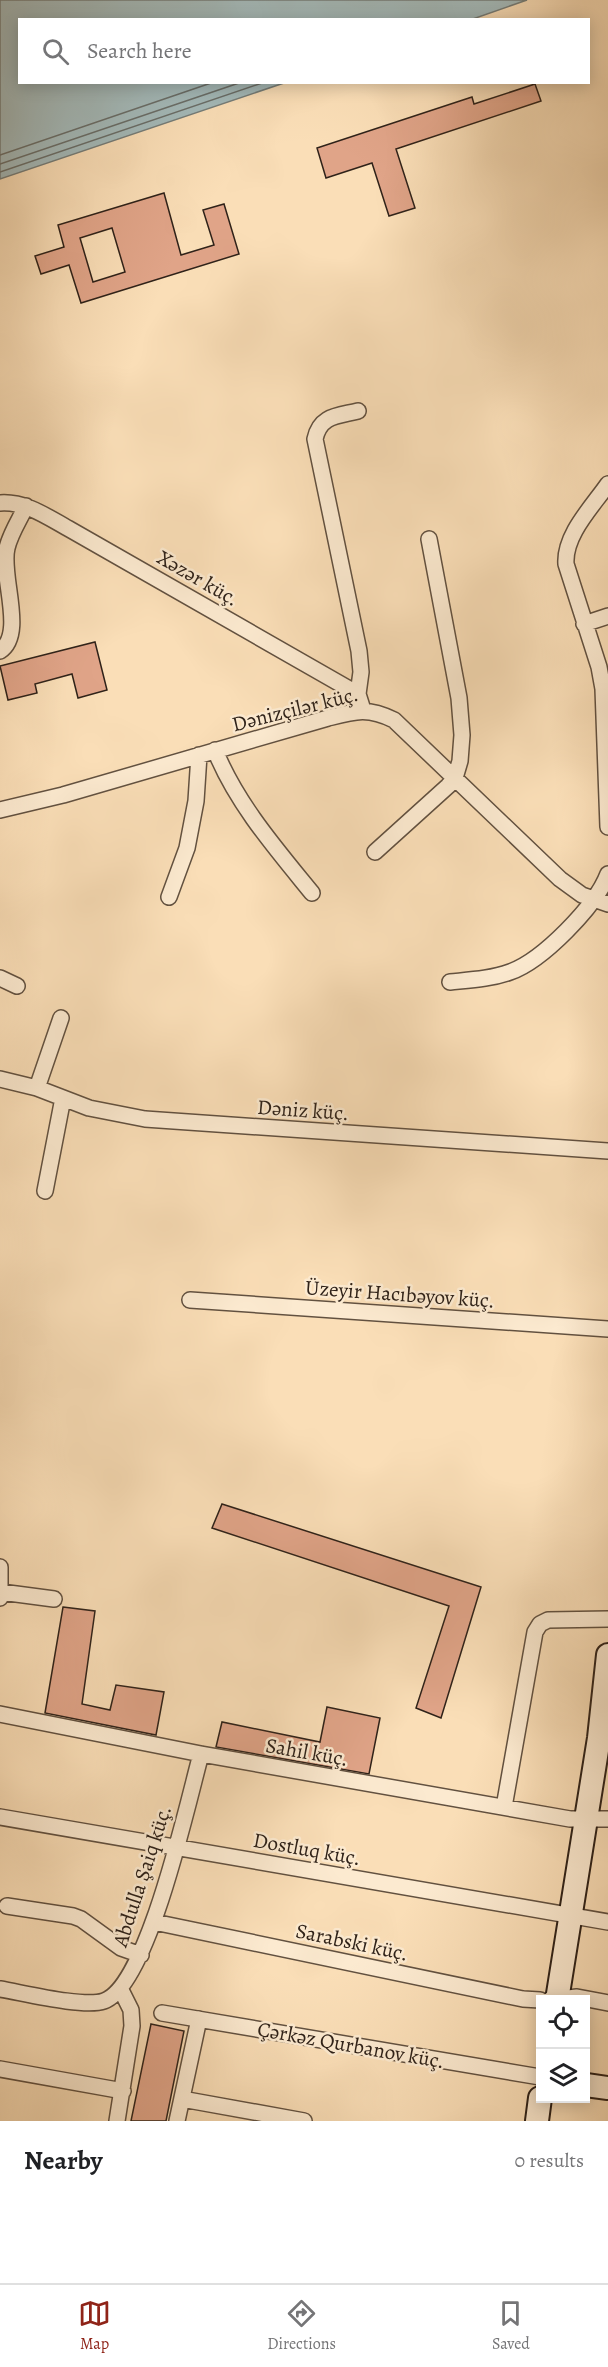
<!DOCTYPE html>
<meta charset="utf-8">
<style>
:root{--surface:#fff;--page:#f6f6f6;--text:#202124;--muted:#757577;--line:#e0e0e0;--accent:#8f2418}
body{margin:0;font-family:Alegreya,serif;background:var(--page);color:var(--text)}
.controls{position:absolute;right:18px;bottom:18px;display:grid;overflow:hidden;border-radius:0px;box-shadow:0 3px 15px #0003}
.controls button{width:54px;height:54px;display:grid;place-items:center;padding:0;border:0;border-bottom:2px solid var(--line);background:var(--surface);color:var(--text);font:30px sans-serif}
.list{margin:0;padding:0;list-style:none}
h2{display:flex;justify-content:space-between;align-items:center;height:78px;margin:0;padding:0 24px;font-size:26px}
h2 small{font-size:20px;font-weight:400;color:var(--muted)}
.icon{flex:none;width:33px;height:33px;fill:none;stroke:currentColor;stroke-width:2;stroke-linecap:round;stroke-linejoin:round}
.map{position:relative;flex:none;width:608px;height:2121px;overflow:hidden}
.search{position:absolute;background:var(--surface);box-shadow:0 3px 15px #0003;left:18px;right:18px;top:18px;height:66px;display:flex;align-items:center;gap:15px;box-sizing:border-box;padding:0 21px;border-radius:0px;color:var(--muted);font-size:22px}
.sheet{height:162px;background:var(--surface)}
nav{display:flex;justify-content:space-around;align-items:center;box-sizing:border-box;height:84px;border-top:2px solid var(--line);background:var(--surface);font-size:16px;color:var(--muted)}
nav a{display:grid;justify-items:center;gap:3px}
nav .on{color:var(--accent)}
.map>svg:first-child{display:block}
</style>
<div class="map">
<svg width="608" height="2121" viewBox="0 0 608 2121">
<rect width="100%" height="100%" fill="#fadeb7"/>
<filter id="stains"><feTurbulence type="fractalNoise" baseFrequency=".00333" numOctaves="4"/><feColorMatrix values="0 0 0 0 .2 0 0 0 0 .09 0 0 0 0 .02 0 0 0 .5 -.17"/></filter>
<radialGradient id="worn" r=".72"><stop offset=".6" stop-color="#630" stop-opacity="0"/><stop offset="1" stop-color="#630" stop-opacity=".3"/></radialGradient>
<path fill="#a3b9b9" stroke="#757d79" stroke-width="1.5" d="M0,0H527L470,20H20V82L284,83L0,179Z"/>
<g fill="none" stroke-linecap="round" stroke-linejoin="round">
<path stroke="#696e69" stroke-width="1.5" d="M0,155L214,82
M0,164L242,82
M0,172L265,82"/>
</g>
<path fill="#e0a488" stroke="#2f2219" stroke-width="1.5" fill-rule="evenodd" d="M535,84L541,101L396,149L415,208L389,216L372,163L326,178L317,148L472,97L474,104Z
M164,193L181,255L214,245L203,210L224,204L239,254L81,303L69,265L41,274L35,256L64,247L58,225ZM112,228L125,272L93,282L80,238Z
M95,642L107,690L78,698L72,674L35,684L37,693L8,700L0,666Z
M222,1504L481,1587L441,1718L416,1708L449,1606L212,1528Z
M63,1607L95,1611L82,1704L110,1710L116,1685L164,1692L156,1735L45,1713Z
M327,1707L380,1718L369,1774L216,1747L222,1722L320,1742Z
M151,2024L184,2031L166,2121H131Z"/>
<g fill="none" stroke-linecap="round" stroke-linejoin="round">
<defs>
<path id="street" d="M608,484C592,507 564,535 566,564L599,667L603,689L608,827
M0,503C26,501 49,518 71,530L358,694L363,710
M584,624L608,616
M0,651C26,634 0,575 7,548C10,534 20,519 26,506
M358,694L361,672L359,651L315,439C320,415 338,416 358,411
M215,750C236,803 277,850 312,893
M0,810L63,795L328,718C355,711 368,707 394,720L560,879L582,895L608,904
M375,852L448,786L455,778L460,761L462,735L459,698L429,539
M169,897L187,848L196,801L199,755
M0,978L17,986
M450,982C470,980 491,979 510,972C542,961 596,906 608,874
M0,1079L37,1088L89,1108L145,1119L608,1151
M37,1088L61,1018
M45,1191L63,1098
M190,1300L608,1329
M0,1567V1598
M1,1592L54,1599
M0,1714L201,1754L570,1819H608
M504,1807L535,1632L540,1624L548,1620L608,1619
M0,1817L608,1922
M7,1906L73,1916L81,1919L121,1948L141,1955
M154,1922L523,1999L540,2000
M0,1989C24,1993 84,2008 104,2001C148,1986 188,1801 201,1754
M550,2000L577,1997L608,2003
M162,2013L540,2077
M0,2069L123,2091
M182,2099L304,2121
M117,2121L132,2026L131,2010L121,1990
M177,2121L199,2019"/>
<path id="secondary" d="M557,2000L599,1738L608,1655
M586,2085L608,2088
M537,2121L540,2098"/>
</defs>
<use href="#street" stroke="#625140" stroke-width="18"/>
<use href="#secondary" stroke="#2f2219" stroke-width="26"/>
<use href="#street" stroke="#fcead0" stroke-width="15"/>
<use href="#secondary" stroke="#fcead0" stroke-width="22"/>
</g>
<g text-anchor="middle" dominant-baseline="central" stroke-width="5" stroke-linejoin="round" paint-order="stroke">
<g font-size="21" fill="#2f2219" stroke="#fcead0">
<text transform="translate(198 578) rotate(30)">Xəzər küç.</text>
<text transform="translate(295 709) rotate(-14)">Dәnizçilәr küç.</text>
<text transform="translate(303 1110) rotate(4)">Dәniz küç.</text>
<text transform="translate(400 1294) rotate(4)">Üzeyir Hacıbəyov küç.</text>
<text transform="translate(307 1752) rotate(10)">Sahil küç.</text>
<text transform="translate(307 1849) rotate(10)">Dostluq küç.</text>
<text transform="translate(142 1876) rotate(-72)">Abdulla Şaiq küç.</text>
<text transform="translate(352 1942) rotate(12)">Sarabski küç.</text>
<text transform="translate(351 2045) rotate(10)">Çərkəz Qurbanov küç.</text>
</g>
</g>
<rect width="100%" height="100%" filter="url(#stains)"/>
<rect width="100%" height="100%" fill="url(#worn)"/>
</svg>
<div class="controls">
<button><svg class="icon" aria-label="locate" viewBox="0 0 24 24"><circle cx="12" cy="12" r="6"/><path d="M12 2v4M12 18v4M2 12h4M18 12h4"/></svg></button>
<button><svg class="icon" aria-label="layers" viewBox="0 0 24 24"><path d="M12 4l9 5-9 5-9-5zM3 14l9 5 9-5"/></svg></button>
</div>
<div class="search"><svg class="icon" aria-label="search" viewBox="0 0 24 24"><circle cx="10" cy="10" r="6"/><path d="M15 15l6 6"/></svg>Search here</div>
</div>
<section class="sheet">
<h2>Nearby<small>0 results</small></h2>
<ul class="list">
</ul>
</section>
<nav>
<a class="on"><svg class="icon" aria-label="map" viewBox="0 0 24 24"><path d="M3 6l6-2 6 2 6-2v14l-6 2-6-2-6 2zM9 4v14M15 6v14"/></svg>Map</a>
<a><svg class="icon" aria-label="directions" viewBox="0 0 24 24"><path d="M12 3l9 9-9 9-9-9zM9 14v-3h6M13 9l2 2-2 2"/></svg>Directions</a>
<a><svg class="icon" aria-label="saved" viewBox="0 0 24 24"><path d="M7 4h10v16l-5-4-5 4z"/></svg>Saved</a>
</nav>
